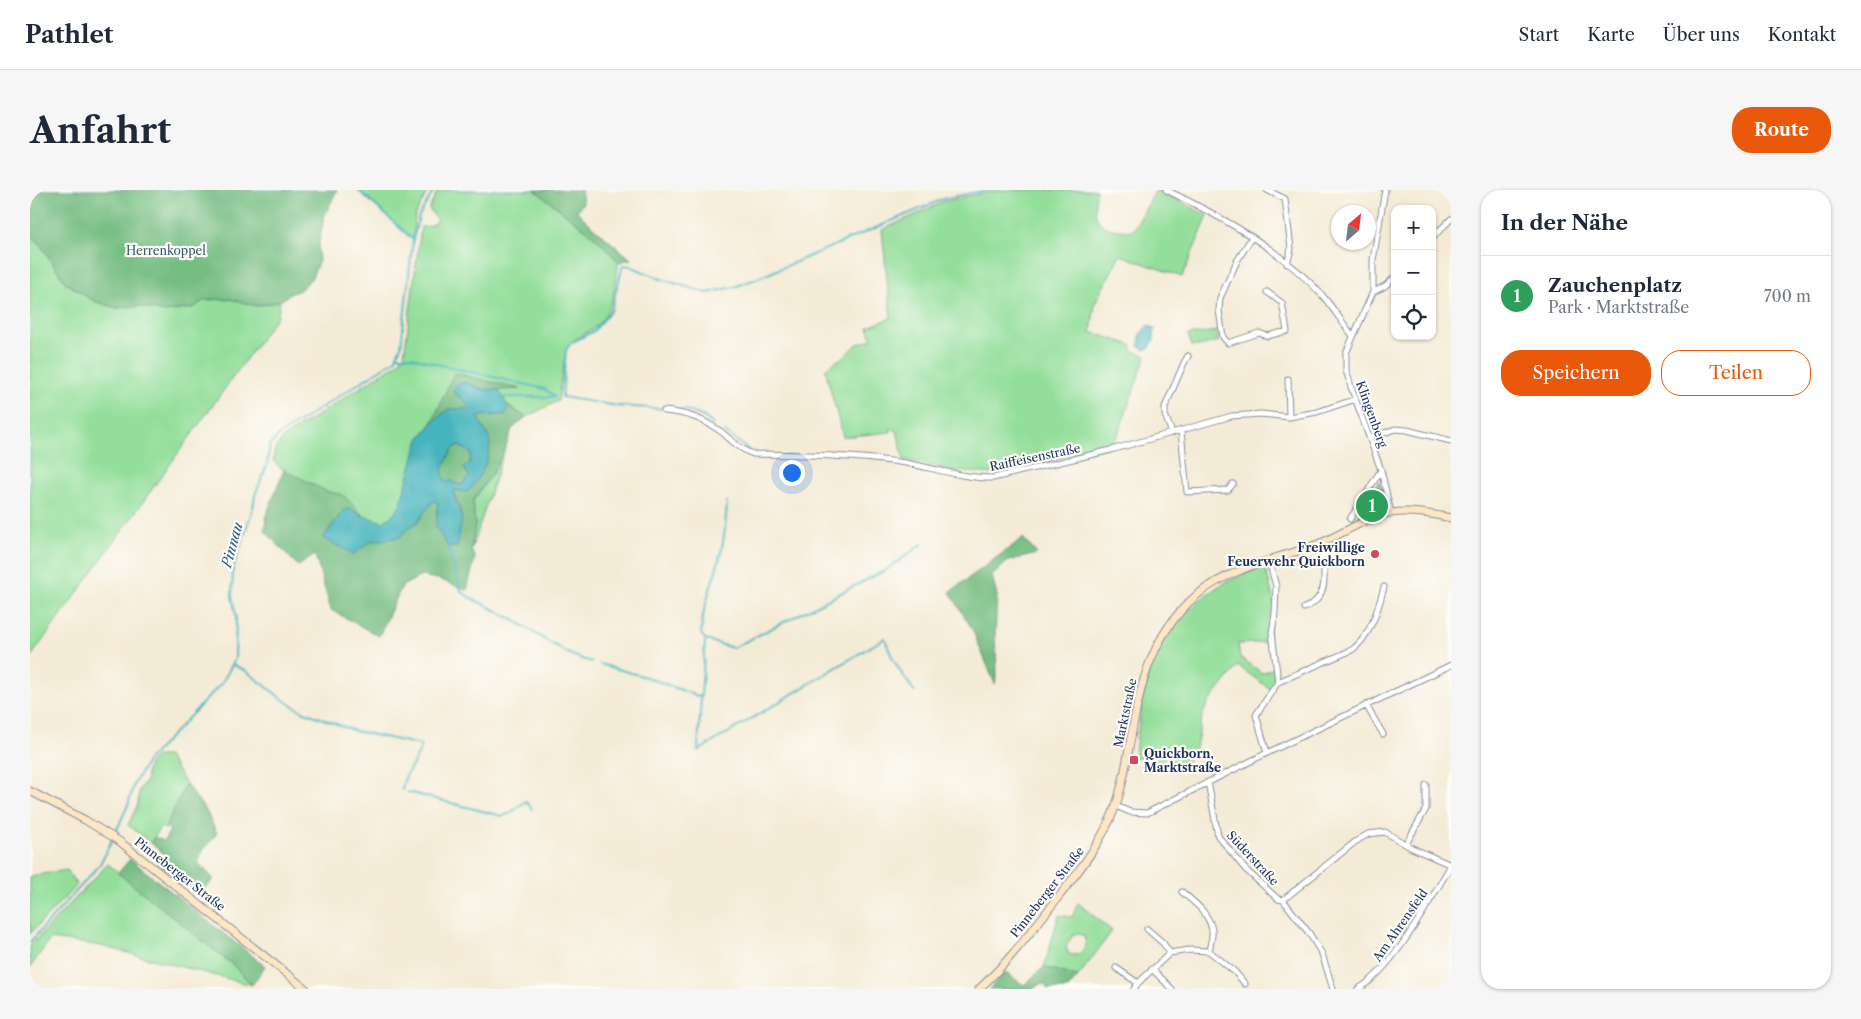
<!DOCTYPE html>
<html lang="de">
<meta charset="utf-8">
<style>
:root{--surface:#fff;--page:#f6f6f7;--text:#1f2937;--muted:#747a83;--line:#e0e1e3;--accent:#ea580c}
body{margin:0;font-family:"Libre Caslon Text",serif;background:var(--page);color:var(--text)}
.controls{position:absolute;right:15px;top:15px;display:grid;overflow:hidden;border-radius:10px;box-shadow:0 1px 4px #0004}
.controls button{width:45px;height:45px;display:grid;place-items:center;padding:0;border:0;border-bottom:1px solid var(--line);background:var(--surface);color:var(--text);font:25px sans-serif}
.compass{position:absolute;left:1301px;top:15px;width:45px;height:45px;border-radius:50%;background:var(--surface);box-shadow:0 1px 4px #0004;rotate:28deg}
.you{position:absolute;left:761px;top:282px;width:18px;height:18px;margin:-12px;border:4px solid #fff;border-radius:50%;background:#1a73e8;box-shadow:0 0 0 8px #1a73e833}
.badge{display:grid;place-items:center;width:32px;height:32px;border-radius:50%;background:var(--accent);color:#fff;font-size:16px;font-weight:700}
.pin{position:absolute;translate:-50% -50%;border:2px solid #fff;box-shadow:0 1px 5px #0006}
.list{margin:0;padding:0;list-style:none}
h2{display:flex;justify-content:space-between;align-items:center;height:65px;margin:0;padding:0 20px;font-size:21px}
h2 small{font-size:16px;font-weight:400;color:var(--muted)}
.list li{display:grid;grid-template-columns:32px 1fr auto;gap:15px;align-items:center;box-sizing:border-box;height:80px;padding:0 20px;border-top:1px solid var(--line)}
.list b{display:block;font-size:19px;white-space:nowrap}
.list p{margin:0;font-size:16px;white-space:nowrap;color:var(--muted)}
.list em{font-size:16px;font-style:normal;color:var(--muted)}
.actions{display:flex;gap:10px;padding:15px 20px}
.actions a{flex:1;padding:11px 0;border:1px solid var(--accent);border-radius:20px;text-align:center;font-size:18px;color:var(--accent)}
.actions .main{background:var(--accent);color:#fff}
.icon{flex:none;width:28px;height:28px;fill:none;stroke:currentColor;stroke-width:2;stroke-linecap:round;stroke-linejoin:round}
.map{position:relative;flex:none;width:1421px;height:799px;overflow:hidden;border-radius:20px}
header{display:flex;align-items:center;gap:30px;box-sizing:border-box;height:70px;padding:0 25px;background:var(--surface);border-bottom:1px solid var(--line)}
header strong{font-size:24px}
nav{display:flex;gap:28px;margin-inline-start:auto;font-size:18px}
.intro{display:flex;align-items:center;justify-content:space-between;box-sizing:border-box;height:120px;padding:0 30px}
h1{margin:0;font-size:35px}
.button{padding:12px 22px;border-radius:20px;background:var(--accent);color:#fff;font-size:18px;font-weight:700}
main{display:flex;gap:30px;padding:0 30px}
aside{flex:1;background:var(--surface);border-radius:20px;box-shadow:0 1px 4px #0004}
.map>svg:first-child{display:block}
</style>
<header>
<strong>Pathlet</strong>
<nav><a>Start</a><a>Karte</a><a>Über uns</a><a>Kontakt</a></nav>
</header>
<div class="intro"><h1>Anfahrt</h1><a class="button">Route</a></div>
<main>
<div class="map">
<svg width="1421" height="799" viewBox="0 0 1421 799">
<rect width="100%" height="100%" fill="#fdfcf7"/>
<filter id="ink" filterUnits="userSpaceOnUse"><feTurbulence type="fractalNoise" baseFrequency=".02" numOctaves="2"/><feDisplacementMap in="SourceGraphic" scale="10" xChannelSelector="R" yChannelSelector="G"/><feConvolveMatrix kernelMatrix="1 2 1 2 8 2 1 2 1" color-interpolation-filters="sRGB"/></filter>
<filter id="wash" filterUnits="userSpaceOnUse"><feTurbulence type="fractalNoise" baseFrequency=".0096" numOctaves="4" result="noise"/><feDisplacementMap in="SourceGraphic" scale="20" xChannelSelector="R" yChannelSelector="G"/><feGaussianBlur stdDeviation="1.12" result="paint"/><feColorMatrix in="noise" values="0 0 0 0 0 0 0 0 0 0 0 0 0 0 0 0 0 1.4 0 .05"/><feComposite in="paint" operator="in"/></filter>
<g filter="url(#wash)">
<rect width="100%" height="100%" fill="#f4ebd6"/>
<path fill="#93de9a" stroke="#57867c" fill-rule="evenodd" d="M327,0H398L385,26L383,50Z
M408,0H505L565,47L589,72C585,94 584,120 566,136C556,145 542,147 536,160L528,211L496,227L478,216L469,200L489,199L424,184L402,233L389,249L370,316L362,326L353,332L334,326L313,305L298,302L282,295L251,278L243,271L245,259L254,247L368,173L374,165L391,37L400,36L407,30L399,19Z
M969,0H1066C1066,8 1064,21 1067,28C1072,41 1092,40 1103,41L1126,0H1129L1178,26L1152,87L1090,65L1065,113L1061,142L1101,155L1103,161L1116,166L1088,244L1079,257L966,284L926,281L874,270L867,241L860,238L861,242L813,247L795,179L816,165L827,154L842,149L838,137L861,128L852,40L915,11Z
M0,46L8,51L36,93L64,111L86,118L108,116L135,122L163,118L175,110L200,109L227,116L250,111L248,125L0,468Z
M1187,141L1189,151L1170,156H1162L1158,145Z
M472,267L441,361L445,335L443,311L465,279L469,269Z
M1349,291L1354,310L1346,322L1323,331Z
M1227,379L1236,380L1245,416L1237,452L1208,454L1210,467L1232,483L1244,478L1245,491L1240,499L1208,476L1178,513L1172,526L1166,558L1154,576L1104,567C1110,533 1112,486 1130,456C1143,432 1166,411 1189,396C1200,389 1215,384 1227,379Z
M126,566H138L156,594L136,639L130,637L121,653L98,635L108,614L109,600L117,589C115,580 119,573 126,566Z
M78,674L204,776L222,795L67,755L20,749L0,778V756Z
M37,680L47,695L0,744V686Z
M1048,713L1082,741L1048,787L1014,777L1029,725L1042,727ZM1047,743L1054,746L1056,754C1053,763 1047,768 1038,763L1036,756L1043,745Z"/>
<path fill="#76bd82" stroke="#487670" d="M0,0H307L294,27L288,59L289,71L281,89L270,100L260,104L250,111L226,116L200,109L175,110L163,118L135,122L108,116L86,118L64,111L36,93L8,51L0,46Z
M505,0H551L553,13L547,21L564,38L601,69L589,72L565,47Z
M424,183L491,199L455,200L434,192L426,195L423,202L434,210L439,219H418L402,233Z
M478,216L496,227L482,239L472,267L469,269L465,279L443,311L445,335L441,360L445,367L437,400L408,389L391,386L372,396L349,446L301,420L285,365L268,376L235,341L236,326L254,280L298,302L313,305L334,326L320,319L314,320L293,348L323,364L342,351L370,347L377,339L388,332L403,311L408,312C405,335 406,336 418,357C427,343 435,333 429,316C427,310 424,306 425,300L437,302L459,249L450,235L448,227C457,224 466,226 476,224Z
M428,255L441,263L439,286L432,295L426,294L422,291L415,292L412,280L422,260Z
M993,348L1007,364L978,371L962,386L967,406L965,446L967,480L965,494L942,439L920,402Z
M156,594L176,621L187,643L172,662L168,673L184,689L170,705L127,673L135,665L121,653L124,647L134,651L140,640L136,636Z
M100,669L235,776L222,795L204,776L88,683Z
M1014,777L1048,787L1038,799H1017V796L1011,793L1003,799H960L974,782L994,795Z"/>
<path fill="#45b4bd" stroke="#30728e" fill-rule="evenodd" d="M1118,135L1125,138L1124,150L1120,158L1114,160L1109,156L1110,144Z
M434,192L455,200H469L478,216L476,224C466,226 457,224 448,227C450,235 456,240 459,248C464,263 448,292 437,302L425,300L424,305L432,329L427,357H418L406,337L408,312L403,311L387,332L377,339L370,347L342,351L323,364L293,348L314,320L319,319L334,326L353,332L362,326L370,316L389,249L402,233L418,219H439L434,210L423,202L426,195ZM428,255L441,263L440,273L434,278L439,286L432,295L426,294L422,291L415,292L412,280L422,260Z"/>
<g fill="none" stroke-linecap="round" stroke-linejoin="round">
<path stroke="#45b4bd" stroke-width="2" d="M329,0L383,50
M367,166H379L407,174L515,199L525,207
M475,207H525
M683,234L674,227L656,220L587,216L532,207L536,160L541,153L564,141L581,120L593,75L600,76L631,89L677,103L704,97L726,89L913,9L957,0
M695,242L719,260
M418,357L431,401L439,407C460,417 483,429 503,442C522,454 539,466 562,472
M676,450L671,444C672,414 686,387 692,358C695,343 696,327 697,312
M570,474L619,488L667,506H671L668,561L855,448C861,469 872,485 885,502
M204,475L216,481L255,511L272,521L325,541L391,555C389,571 373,582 372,600
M671,506L675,453L676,450L703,458L856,380L892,354
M378,602L472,626L479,624L496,611L502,619
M84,646L98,615L104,594L118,570L192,493L205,469L206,427L202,406L203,379L223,318L225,305L237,275L240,255L249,245L365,170L371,156L383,50L389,26L404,0
M0,752L69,676L82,650"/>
</g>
</g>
<g filter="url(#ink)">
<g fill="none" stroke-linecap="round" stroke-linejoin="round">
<defs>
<path id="minor" d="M1136,0C1192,27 1249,58 1292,105C1303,118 1312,132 1322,145
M1237,0L1255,9L1261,59L1257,74
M1222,47L1207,71L1190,108L1189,120L1193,147L1198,153L1229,143L1237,146L1257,141L1252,113L1237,102
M1402,48L1421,29
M1343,102V70L1355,0
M1258,189L1259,227
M634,221C657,223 674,229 693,243C702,251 711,260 723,264C771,265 820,265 869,272C901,277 931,288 963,288L1081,260L1202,226L1231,224L1259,227L1287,222L1326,209
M1151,241L1157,302L1198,300L1203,294
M1142,243L1135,225V217L1154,173L1158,166
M1340,248L1365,239L1377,240L1421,251
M1361,323L1351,280L1321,197L1316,180V163L1343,102L1355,96L1365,87
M1320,329L1351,280
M1239,371L1246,396L1245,424L1242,442L1248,492
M1274,418C1303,407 1293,376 1291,352
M1336,515L1353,544
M1237,563L1226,525L1248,492L1322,460C1341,446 1348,419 1354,397
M1178,592L1188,646L1216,680L1248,709L1253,710L1279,743L1292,764L1303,799
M1086,616L1100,622L1117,623L1237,563L1421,475
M1376,654L1396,619V595
M1152,702C1164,712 1179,723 1182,740C1183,746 1180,755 1179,761
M1253,710L1325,652L1338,644L1355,642L1382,658L1421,675
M1117,739L1133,753L1140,763
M1086,778L1108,793
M1122,779L1142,799
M1104,799L1108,793L1140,763L1159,760L1179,761L1205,782L1215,794
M1328,799C1362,781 1401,709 1421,675"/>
<path id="secondary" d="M0,601L55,630L89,651L276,799
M949,799C975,775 997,747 1019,719C1044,687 1072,654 1086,615C1092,598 1095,581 1098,564C1109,502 1117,448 1167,405C1201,377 1248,369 1288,354C1311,345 1338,326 1361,323C1381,320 1401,324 1421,328"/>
</defs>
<use href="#minor" stroke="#888d9a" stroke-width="7"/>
<use href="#secondary" stroke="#888d9a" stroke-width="9"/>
<use href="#minor" stroke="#fff" stroke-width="5"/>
<use href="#secondary" stroke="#fce6c4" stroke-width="7"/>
</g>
</g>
<g fill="#d1495b" stroke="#fdfcf7" stroke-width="2">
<circle cx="1345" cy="364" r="5"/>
<rect x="1099" y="565" width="10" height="10" rx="2.5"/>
</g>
<g text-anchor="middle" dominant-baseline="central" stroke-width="4.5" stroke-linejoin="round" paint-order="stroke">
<g font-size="12" fill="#395b6d" stroke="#fdfcf7">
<text x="136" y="60">Herrenkoppel</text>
</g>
<g font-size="12" fill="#1b2f5e" stroke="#fdfcf7">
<text transform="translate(1342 224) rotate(70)">Klingenberg</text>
<text transform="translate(1005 267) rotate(-12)">Raiffeisenstraße</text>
<text transform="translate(1095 523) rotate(-78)">Marktstraße</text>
<text transform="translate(1223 668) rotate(47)">Süderstraße</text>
<text transform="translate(150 684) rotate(38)">Pinneberger Straße</text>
<text transform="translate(1017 702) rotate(-52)">Pinneberger Straße</text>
<text transform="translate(1370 735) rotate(-55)">Am Ahrensfeld</text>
</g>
<g font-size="12" font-weight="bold" fill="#1b2f5e" stroke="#fdfcf7" text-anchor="end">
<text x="1335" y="357">Freiwillige<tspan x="1335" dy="14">Feuerwehr Quickborn</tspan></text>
<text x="1114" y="563" text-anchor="start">Quickborn,<tspan x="1114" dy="14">Marktstraße</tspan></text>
</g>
<g font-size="14" font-style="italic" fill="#2a5e7f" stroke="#fdfcf7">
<text transform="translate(202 355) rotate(-75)">Pinnau</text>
</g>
</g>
</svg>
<div class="controls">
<button>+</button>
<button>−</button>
<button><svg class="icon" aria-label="locate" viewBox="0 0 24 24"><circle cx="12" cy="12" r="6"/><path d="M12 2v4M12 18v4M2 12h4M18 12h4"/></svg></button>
</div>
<svg class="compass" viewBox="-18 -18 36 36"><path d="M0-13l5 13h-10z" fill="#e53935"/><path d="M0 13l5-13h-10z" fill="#747a83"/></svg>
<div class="you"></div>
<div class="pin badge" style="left:1342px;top:316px;background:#2e9e5b">1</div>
</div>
<aside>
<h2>In der Nähe<small></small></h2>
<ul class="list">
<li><span class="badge" style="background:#2e9e5b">1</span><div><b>Zauchenplatz</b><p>Park · Marktstraße</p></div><em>700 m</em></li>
</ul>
<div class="actions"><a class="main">Speichern</a><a>Teilen</a></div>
</aside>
</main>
